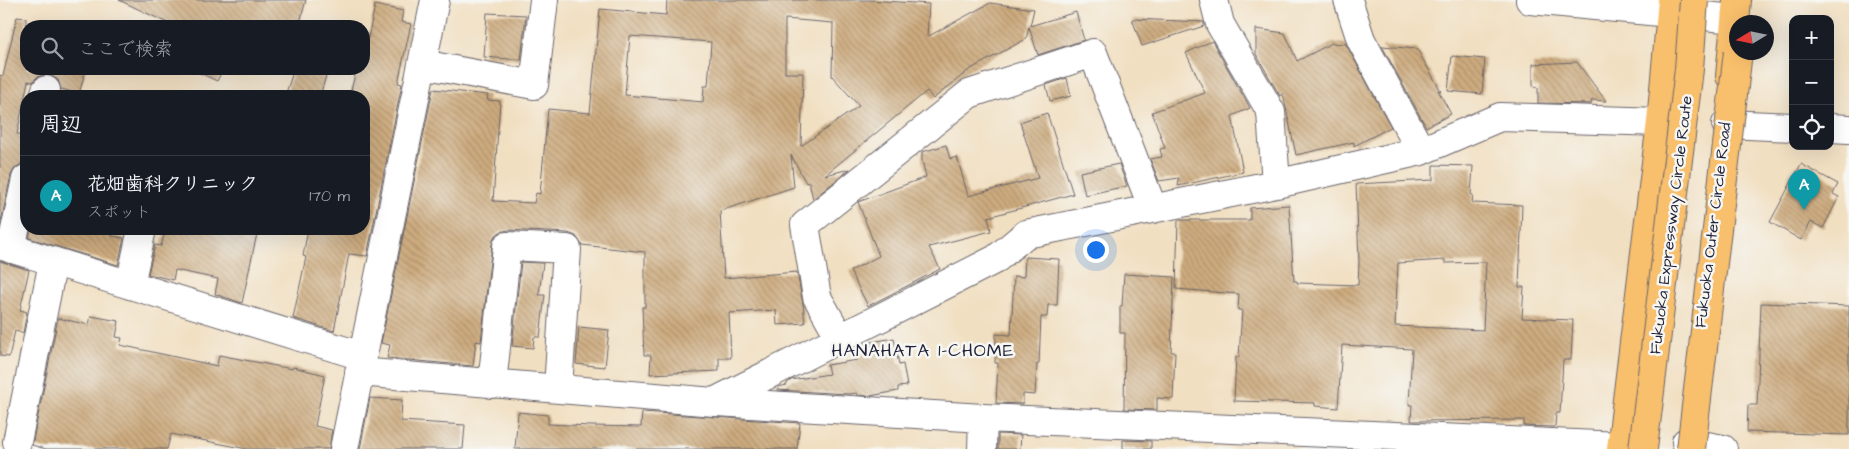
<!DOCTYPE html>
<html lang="ja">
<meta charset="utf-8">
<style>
:root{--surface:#171b24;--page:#20242c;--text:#f1f3f6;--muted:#9ea1a6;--line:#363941;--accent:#0b8043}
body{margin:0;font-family:"Architects Daughter","Klee One",sans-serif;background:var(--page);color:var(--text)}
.controls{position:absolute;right:15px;top:15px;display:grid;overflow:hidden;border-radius:10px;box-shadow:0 5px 20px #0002}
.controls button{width:45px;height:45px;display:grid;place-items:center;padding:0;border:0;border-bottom:1px solid var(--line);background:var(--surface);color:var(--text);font:25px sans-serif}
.compass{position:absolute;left:1729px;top:15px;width:45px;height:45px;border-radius:50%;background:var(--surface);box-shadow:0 5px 20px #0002;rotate:260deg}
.you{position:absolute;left:1095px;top:249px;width:18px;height:18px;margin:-12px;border:4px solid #fff;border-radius:50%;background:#1a73e8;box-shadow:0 0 0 8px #1a73e833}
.badge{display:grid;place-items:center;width:32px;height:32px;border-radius:50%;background:var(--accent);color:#fff;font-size:16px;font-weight:700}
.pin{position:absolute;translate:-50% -41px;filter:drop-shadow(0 1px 2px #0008)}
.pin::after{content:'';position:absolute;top:26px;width:18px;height:15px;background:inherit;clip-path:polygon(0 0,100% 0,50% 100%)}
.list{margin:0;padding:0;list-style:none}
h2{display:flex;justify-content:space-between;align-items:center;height:65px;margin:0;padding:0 20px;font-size:21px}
h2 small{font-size:16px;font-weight:400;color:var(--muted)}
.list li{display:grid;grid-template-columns:32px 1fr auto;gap:15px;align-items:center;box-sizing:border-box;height:80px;padding:0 20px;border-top:1px solid var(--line)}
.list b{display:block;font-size:19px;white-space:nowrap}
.list p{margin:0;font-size:16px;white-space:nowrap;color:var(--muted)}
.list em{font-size:16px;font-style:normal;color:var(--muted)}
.icon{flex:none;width:28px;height:28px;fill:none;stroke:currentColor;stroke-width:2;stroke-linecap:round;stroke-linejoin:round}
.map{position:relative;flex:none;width:1849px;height:449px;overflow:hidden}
.search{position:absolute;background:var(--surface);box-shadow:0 5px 20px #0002;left:20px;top:20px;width:350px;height:55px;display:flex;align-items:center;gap:12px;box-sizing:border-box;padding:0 18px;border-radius:20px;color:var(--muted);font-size:19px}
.panel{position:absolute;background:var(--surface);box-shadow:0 5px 20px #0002;left:20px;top:90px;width:350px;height:145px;border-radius:20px}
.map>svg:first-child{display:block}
</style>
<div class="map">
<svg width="1849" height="449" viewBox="0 0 1849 449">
<defs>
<pattern id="building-back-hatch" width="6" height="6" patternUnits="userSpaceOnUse" patternTransform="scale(1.25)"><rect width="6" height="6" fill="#ceac7f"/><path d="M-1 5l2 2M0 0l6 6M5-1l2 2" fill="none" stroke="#a78c69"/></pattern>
</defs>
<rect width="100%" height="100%" fill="#f6f6f2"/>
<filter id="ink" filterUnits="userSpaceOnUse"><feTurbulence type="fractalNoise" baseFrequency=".02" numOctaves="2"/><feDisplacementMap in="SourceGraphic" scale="10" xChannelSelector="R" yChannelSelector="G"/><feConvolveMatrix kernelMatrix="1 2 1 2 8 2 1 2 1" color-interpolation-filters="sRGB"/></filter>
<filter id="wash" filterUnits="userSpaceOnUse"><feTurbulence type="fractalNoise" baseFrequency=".0096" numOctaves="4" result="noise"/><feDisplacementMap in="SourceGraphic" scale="20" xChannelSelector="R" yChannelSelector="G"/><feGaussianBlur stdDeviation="1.12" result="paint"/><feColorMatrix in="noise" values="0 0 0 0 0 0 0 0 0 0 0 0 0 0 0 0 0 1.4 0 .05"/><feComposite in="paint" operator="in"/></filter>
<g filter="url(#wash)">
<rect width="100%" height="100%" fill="#f1dfc1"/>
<g id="blocks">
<path fill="url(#building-back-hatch)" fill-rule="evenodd" d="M119,0H306L299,26H174Z
M667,0H870L929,4L927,37L990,3L1034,9L1030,26L1076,12L1084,40L1038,55L1029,27L1026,39L969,70L933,99L927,91L825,175L850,169L813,199L809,182L806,183L791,155L794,187L720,211L724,278L797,272L803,304L805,323L777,325L776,310L729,313L731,358H719V371L650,374L651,355H644L642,307H645V252L582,245L576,236L568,233L508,230L500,232L494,237L492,244L481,342L476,341L473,366L387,358L390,345L381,343L433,89L488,95L487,100L500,101L493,201L534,203L536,193L540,194L548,109L590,113L600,9L666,15ZM785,19L833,23L832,76L859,106L801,146L803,73H785ZM630,36L711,42L708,86H704L703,102L625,95Z
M375,5L403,11L401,22L411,24L398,83L402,84L367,256L349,254L334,331L293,318L306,257L303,256L308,229H364V96L350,94L356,71L361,72V69H364V57Z
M487,13L526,15L521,60L484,57Z
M17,17L26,18V69H86L79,94L61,89L58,80L50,75H42L36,78L33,82L28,81L17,134L26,135V164H21L15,168L11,175L0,226V75L3,76Z
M1132,19L1204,22V26L1142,46Z
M1256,29L1285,33L1297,61L1332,43L1346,44L1391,127L1354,146V142L1296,155L1283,93L1280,96L1256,54Z
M1212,41L1250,108L1232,116L1243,172L1178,186L1179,178L1159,181L1150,159L1162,157L1160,149L1165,148L1152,112L1205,93L1186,53Z
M1382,46L1417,49L1441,91L1438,90L1451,114L1426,127Z
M1452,56L1485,59L1482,94L1448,91Z
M1577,62L1606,101L1592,100L1591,104L1538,103V87L1533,86V64Z
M191,69H223L217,81Z
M294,69H328L320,96H285Z
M1067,78L1071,96L1050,101L1046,85Z
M1047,113L1073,194L988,217L991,231L929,247L940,269L868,306L850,271L879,256L858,202L926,177L922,161V152L946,145L950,159L957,157L968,196L1038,178L1020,122Z
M1119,164L1127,186L1085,195L1080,172Z
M1801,164L1838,184L1833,194L1839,197L1823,228L1811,222L1801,240L1770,222Z
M1433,165L1473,166L1471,195H1473L1472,203L1522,205L1519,287H1524L1522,318L1573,320L1571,360H1563L1560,413H1556L1555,427L1524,426V420L1411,421L1412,405H1409L1412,349L1342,345L1338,408L1315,406V403L1234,401L1236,357H1239L1242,310H1238L1239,294L1176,289L1178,220H1250V208L1289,205L1294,281H1297V283L1358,285L1359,262L1356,184L1433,180ZM1445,260V263L1486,262L1483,330L1395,326L1398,263Z
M31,229H113L112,236L124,238L118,265L29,238Z
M166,229H258L242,303L215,294L218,279L175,270L173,280L148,274L155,245L161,246Z
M1025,257L1059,259L1057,305H1048L1047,317H1041L1039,364H1037L1035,395L1023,394V404L996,403L998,363H995L996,334L1011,335L1014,276L1024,277Z
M0,261L29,270L20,310L27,312L23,333L15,331L9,357L0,356Z
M521,262L543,263L539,295H545L540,337H534L533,348L512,346Z
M1124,274L1174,277L1171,352H1175L1173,399L1157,398V410L1124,409L1125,333H1120V306H1122Z
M1761,303L1849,306V435L1747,432L1748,405H1757Z
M91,316L119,321L116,337L122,338L120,345L217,366L219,355L292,369L293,367L325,375L315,426L332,430L329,449H247L171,434L167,449H46L32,445L58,318L89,325Z
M579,327L609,330L605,367L576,364Z
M894,338L899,365L903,364L907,386L898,387V391L870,396L857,395V393L849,394L778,390V387L787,385V383L791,380L829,374L827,365L857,360L855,348L866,346V343Z
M370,398L402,400L401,421L465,425L463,449H360Z
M518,412L548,415V424L591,426L641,427L642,412L800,423L797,449H515Z
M998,434L1021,435L1020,449H998Z
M1123,440L1151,441V449H1123Z"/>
</g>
</g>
<g filter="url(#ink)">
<use href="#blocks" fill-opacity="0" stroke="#6a646a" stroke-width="1"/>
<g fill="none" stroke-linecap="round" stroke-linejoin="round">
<defs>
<path id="minor" d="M1214,0L1220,24L1271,112L1276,184
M1348,0L1361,40L1421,151
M1530,0L1736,19
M422,64L534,85L544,0
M44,96L46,90
M1726,124L1793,127
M1830,128L1849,129
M0,245L362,356
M11,249L26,179
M130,285L142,229
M840,338L817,297L805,225L969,94L1093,53L1153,209
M359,372L714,402L996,259L1026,234L1276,184L1421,151L1500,117L1661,122
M492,384L507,246L567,249L558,389
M716,402L983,418L1621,446
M17,442L53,262
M1686,442L1723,449
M344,449L435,0
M982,449L983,418"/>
<path id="highway" d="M1730,76L1737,0
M1621,449L1661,122L1672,0"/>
</defs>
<use href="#minor" stroke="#6a646a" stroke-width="30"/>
<use href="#highway" stroke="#6a646a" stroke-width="30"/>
<use href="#minor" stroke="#fff" stroke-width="28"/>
<use href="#highway" stroke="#f8bf6c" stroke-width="28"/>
<defs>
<path id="highway-bridge" d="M1643,449L1689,69L1694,0
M1691,449L1738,52"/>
</defs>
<use href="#highway-bridge" stroke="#6a646a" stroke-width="30" stroke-linecap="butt"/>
<use href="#highway-bridge" stroke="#f8bf6c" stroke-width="28"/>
</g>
</g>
<g text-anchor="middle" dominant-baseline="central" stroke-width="5" stroke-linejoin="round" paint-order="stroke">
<g font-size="16" fill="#22223b" stroke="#f6f6f2">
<text transform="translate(1671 225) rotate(-83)">Fukuoka Expressway Circle Route</text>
<text transform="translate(1713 225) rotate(-83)">Fukuoka Outer Circle Road</text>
</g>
<g font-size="18" letter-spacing="1" fill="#22223b" stroke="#f6f6f2">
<text x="923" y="350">HANAHATA 1-CHOME</text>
</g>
</g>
</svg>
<div class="controls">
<button>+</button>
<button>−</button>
<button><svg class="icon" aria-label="locate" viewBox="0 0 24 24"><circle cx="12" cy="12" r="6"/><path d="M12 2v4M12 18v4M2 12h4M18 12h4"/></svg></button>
</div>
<svg class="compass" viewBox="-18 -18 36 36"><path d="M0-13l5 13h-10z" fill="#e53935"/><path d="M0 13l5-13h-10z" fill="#9ea1a6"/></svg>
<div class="you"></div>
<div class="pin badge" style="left:1804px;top:210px;background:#0f9aa8">A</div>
<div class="search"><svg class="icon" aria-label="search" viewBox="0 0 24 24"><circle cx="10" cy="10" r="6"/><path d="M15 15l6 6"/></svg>ここで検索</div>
<section class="panel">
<h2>周辺<small></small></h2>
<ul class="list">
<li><span class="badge" style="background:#0f9aa8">A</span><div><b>花畑歯科クリニック</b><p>スポット</p></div><em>170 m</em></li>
</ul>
</section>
</div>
